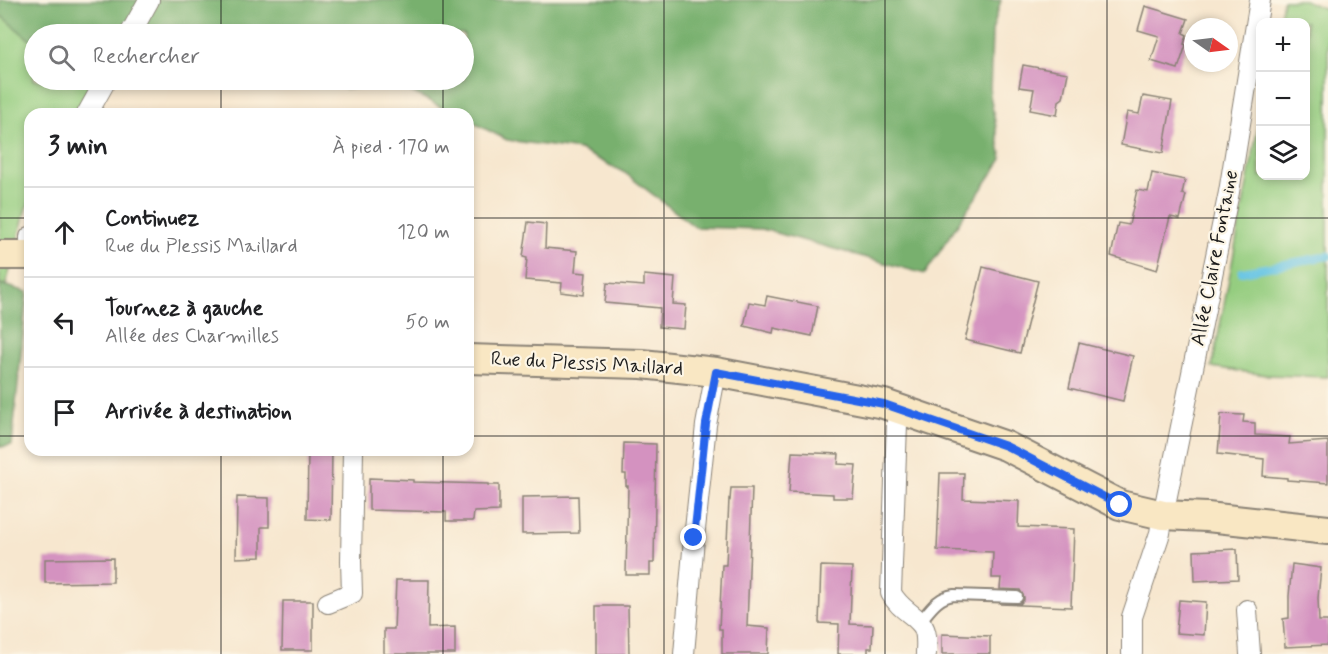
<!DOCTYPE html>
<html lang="fr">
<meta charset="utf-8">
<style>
:root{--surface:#fff;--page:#f2f2f2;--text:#202124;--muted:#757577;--line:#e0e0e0}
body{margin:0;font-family:Mynerve,sans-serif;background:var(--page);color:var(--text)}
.controls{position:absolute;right:18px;top:18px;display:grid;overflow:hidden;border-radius:12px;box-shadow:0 3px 9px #0003}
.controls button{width:54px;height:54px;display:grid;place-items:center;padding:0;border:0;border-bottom:2px solid var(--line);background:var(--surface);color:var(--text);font:30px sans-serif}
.compass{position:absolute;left:1184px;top:18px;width:54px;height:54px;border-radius:50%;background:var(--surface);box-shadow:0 3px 9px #0003;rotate:104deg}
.stop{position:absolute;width:18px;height:18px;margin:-14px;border:4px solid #2563eb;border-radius:50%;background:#fff}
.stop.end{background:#2563eb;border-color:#fff;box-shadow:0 2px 6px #0008}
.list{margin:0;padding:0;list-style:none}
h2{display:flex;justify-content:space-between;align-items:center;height:78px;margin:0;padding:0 24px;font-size:26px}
h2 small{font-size:20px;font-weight:400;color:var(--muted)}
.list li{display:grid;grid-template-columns:39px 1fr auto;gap:18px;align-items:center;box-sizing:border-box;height:90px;padding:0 24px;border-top:2px solid var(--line)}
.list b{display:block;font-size:22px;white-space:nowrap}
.list p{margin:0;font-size:20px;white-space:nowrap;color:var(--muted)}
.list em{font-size:20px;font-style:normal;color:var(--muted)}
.icon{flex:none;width:33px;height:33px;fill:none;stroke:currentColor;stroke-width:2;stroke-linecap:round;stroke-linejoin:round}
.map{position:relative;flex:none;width:1328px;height:654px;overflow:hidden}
.search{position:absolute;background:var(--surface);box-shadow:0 3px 9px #0003;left:24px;top:24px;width:450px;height:66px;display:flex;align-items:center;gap:15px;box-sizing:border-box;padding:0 21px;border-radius:33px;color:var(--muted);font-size:22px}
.panel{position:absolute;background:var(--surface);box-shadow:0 3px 9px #0003;left:24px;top:108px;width:450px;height:348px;border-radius:18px}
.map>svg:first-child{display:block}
</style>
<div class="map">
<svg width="1328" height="654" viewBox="0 0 1328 654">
<rect width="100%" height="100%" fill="#fcf5e5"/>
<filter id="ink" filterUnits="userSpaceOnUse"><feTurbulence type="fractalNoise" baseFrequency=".0167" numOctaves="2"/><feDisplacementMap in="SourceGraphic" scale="12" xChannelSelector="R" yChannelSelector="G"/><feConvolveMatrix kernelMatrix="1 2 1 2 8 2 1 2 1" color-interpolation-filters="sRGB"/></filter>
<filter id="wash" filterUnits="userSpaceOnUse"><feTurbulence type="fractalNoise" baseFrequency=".008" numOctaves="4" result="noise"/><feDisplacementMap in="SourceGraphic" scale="24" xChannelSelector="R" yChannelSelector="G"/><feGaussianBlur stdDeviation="1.35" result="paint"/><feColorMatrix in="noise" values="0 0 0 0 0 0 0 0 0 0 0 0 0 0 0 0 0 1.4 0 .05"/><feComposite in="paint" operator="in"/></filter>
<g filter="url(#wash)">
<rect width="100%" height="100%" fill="#f7e7cf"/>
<path fill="#95cd80" stroke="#58744e" stroke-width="1.5" d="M1283,0H1304L1328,10V377L1266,375L1212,367L1260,117V176H1306V22H1279Z
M0,15L34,43V80H94L76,114H30V202L26,208L6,285L0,284Z"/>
<path fill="#78b06e" stroke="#4a6645" stroke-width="1.5" d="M0,0H1001L992,31L990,95L1002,159L961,219L925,274L762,229L695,227L625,173L580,150L507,140L468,120V114H455L394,83L347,89L316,80H464V34H34V43L0,15Z
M0,284L27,292L12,445L0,447Z"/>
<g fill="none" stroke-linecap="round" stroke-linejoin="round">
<path stroke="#65c4e4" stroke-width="8" d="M1242,272L1328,256"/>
</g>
<g id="blocks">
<path fill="#d492c0" d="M1145,6L1188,19L1183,33L1187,35L1184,44L1186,45L1178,69L1151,61L1159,36L1138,30Z
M1023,65L1068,73L1063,98L1059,101L1057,115L1030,110L1034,89L1019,87Z
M1143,96L1172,101L1163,153L1121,145L1127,112L1139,114Z
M1152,173L1185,180L1182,194L1186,195L1180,219L1170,217L1157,270L1111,256L1118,223L1129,225L1137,190L1148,192Z
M528,222L546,224L545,248L577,251L575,272L586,273L584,295L561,292L562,283L525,280L527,258L523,257Z
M983,267L1038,281L1020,353L965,340Z
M644,275L675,278L673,304L686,305L684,329L659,327L660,308L605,303L607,283L644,286Z
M767,296L818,306L812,336L774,328L773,333L744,326L749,302L765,305Z
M1079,343L1133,356L1123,401L1069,388Z
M1221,414L1244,415L1243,422L1255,423V435L1290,437L1289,444L1328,441V483L1287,480V478L1263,476L1264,459L1218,454Z
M624,443L656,444L654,563H650V575H626L628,486H626V474H623Z
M308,450H332L331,520L307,519Z
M792,452L839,454L838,464L856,465L853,498H833V494L789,492Z
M940,473H964L963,499L1019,501L1018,527L1074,529L1071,607L1000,604H1020L1024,600V597L1020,590L1000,589L1001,578H992L993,552L937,550Z
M369,478L413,480V482L488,484V485H499V511L474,512L473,521H446V512L369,510Z
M731,488H752L747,626L769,628L768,654H722V629H719L722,565H726L729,499L730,500Z
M578,496L579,533L522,534V497Z
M237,497L269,498V527H261V557L236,558Z
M1237,549L1238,579L1195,581L1194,551Z
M113,558V582L45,583V559Z
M1292,564L1321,568L1318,598L1319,621H1328V645L1285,647L1283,619L1289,618V596Z
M821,566L852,567L850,624L873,625L872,648H868V654H838L839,624L819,623Z
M396,580H429L428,628L455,627V654H384V629H394Z
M1179,600L1206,602L1204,635L1176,633Z
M283,601H313V650H282Z
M596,606H628L629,654H596Z
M942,634L990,636V654H942Z"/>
</g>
</g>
<g filter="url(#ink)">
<use href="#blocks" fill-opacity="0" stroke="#8a8276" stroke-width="1.5"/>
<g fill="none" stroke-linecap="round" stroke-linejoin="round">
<defs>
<path id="lane" d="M919,623C930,610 937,597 954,595L1017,597"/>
<path id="street" d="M130,34L149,0
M87,114L106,80
M30,237V240
M902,410L897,424L891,593C900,610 912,612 922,625C928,633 926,645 926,654
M328,603L352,593L351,561L353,450
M1247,610L1250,654
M684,654L694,539L706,425L716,372
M1132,654V617L1160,533L1163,515L1229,192L1260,0"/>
<path id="secondary" d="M0,255H30
M468,359L642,364L716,372L884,404L1006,446L1120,505L1163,515L1207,517L1328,530"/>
</defs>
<use href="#lane" stroke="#8a8276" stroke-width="14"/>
<use href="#street" stroke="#8a8276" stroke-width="22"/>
<use href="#secondary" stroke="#8a8276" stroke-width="32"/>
<use href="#lane" stroke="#fff" stroke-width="10"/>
<use href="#street" stroke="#fff" stroke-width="20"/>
<use href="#secondary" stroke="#f9e7c3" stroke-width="28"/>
</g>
</g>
<g fill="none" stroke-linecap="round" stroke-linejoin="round" filter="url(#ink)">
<path stroke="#2563eb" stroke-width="8" d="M694,538L706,424L716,372L884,404L1006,446L1120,505"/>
</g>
<path fill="none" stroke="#1c1c1c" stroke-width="1.5" stroke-opacity="0.55" d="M221,0V34M443,0V34M664,0V654M885,0V654M1107,0V654M221,80V114M443,80V114M0,218H30M468,218H1328M0,436H30M468,436H1328M221,450V654M443,450V654"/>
<g text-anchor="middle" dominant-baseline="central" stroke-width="4.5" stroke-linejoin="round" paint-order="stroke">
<g font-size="20" fill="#1c1c1c" stroke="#fcf5e5">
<text transform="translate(1215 258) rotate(-79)">Allée Claire Fontaine</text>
<text transform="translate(587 364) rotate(3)">Rue du Plessis Maillard</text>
</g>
</g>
</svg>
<div class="controls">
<button>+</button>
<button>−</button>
<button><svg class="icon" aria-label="layers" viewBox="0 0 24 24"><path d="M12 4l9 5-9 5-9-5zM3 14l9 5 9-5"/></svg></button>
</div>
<svg class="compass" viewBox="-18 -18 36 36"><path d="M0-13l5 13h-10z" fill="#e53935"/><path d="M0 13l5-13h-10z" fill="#757577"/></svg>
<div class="stop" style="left:1120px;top:505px"></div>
<div class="stop end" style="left:694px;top:538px"></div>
<div class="search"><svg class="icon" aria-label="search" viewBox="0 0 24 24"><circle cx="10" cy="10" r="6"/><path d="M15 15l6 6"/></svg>Rechercher</div>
<section class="panel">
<h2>3 min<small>À pied · 170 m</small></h2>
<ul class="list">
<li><svg class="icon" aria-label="ahead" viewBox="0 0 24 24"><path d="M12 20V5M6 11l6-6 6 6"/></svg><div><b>Continuez</b><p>Rue du Plessis Maillard</p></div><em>120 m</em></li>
<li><svg class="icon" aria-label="left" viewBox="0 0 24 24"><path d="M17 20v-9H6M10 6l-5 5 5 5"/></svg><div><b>Tournez à gauche</b><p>Allée des Charmilles</p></div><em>50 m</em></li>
<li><svg class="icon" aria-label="arrive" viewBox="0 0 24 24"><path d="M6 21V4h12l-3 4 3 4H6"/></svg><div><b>Arrivée à destination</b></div></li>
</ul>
</section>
</div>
